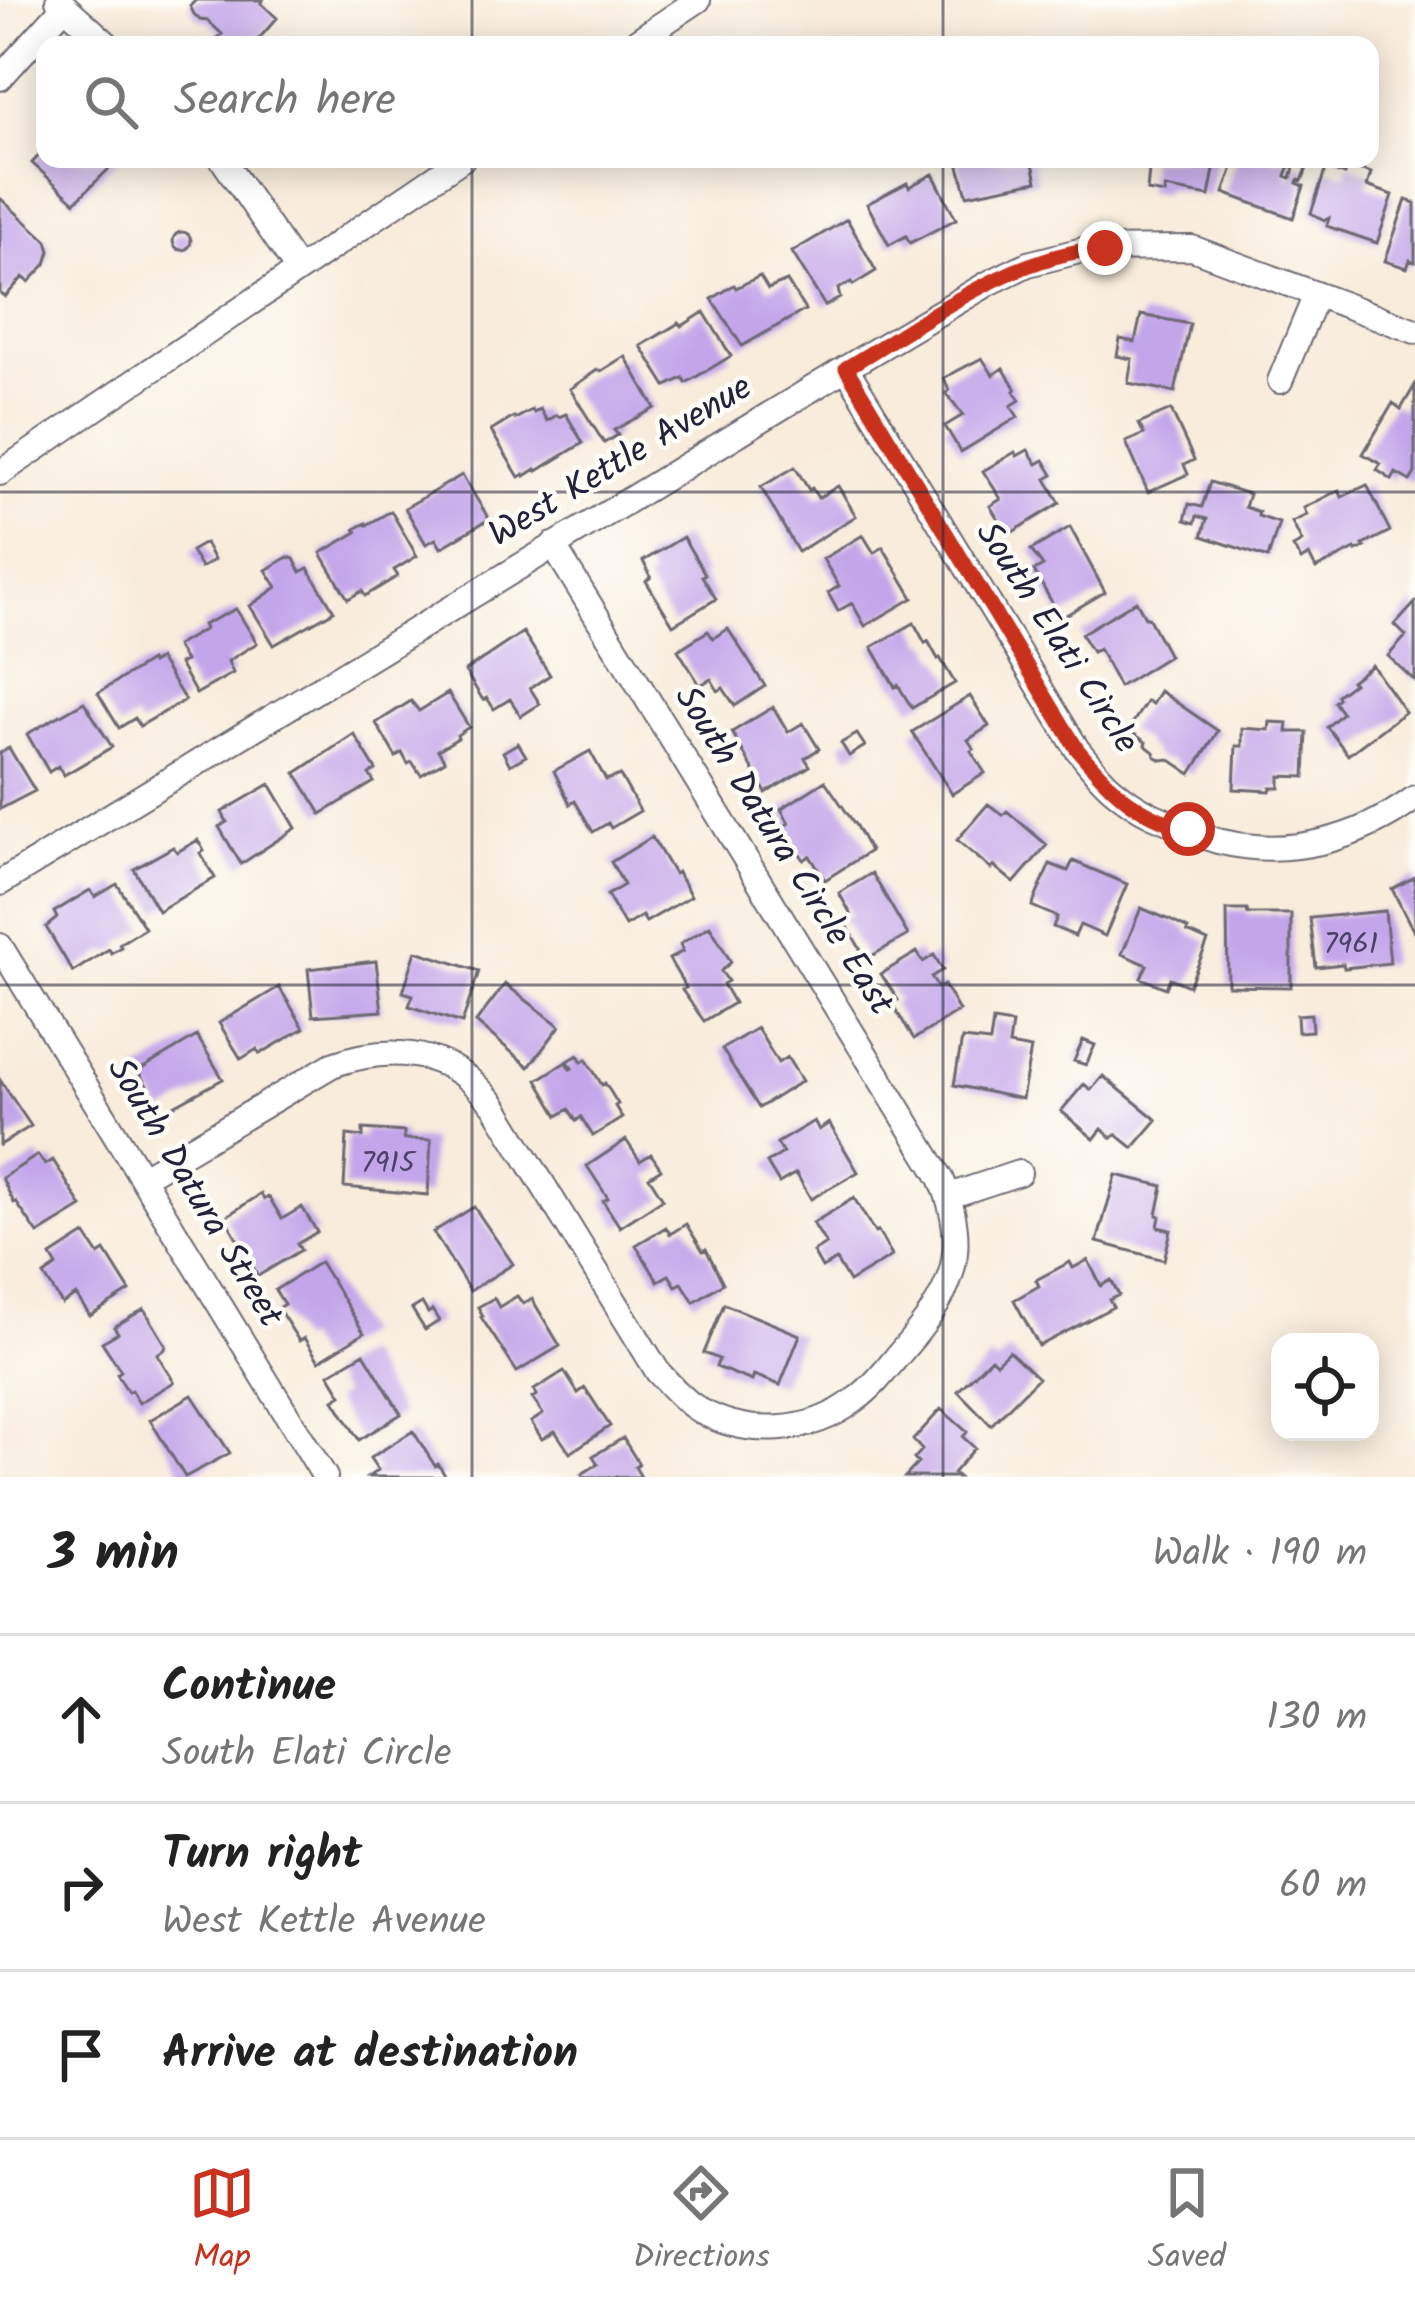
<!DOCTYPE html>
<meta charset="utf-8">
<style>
:root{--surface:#fff;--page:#f6f6f6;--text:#222;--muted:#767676;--line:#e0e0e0;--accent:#c8321e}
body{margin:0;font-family:Kalam,sans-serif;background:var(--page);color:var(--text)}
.controls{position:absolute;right:36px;bottom:36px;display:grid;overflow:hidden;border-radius:24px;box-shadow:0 6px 30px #0003}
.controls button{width:108px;height:108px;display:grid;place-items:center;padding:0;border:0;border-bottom:3px solid var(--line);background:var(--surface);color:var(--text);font:60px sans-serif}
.stop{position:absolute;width:36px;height:36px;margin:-27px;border:9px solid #c8321e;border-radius:50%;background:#fff}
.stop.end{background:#c8321e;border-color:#fff;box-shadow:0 3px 12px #0008}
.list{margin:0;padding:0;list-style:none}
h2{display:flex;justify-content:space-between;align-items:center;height:156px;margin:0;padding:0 48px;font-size:51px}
h2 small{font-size:39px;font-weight:400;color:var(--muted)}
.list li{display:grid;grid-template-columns:78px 1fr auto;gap:36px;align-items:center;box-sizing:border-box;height:168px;padding:0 48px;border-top:3px solid var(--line)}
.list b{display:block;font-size:45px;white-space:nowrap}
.list p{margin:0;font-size:39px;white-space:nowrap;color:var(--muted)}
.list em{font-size:39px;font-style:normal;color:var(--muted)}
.icon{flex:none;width:66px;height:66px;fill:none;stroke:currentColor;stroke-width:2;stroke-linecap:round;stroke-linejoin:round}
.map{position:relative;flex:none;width:1415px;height:1477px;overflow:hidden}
.search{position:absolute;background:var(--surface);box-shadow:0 6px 30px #0003;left:36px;right:36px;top:36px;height:132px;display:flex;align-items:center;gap:30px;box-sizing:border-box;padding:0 42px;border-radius:24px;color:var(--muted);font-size:45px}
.sheet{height:660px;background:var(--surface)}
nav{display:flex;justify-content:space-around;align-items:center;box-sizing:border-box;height:168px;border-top:3px solid var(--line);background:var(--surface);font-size:33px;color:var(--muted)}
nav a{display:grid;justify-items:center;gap:6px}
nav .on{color:var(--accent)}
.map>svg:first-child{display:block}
</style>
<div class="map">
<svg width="1415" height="1477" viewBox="0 0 1415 1477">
<rect width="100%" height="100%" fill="#fdfcf7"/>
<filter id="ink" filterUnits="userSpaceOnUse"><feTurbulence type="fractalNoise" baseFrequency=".00833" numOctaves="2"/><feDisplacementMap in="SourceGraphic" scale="24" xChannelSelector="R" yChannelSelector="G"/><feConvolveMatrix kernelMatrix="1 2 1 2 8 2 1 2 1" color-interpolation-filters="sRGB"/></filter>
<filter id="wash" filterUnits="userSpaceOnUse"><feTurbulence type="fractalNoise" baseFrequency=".004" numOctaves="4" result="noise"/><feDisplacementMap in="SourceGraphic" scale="48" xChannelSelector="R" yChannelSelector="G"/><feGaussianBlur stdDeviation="2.7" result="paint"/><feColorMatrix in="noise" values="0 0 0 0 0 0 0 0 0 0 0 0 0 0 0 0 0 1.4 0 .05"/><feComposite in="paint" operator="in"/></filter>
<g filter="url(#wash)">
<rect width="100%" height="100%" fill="#f8ecdb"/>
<g id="blocks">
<path fill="#c3a6ea" d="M196,0H263L261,3L277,18L256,42L259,45H211L222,34L208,21L200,20L194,14L190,6Z
M45,149V159H119L75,202L32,163Z
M957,159H1032L1037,181L967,195Z
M1150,159H1216L1209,196L1165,188V194L1147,191Z
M1236,159H1285L1291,162L1286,176L1291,178L1295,164L1307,168L1302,181L1298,180L1297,183L1304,186L1293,218L1224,193Z
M1348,165L1371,173L1367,186L1393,195L1377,243L1327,226L1329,218L1325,220L1311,213L1326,168L1345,175Z
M933,174L956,219L910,243L906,236L889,245L867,204L907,183L909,187Z
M0,198L47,241L50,251L46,264L29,282L23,277L5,297L0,293Z
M1406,200L1415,203V262L1410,260L1407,268L1385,261Z
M847,219L876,271L853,285L851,282L838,289L840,298L825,306L792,252Z
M173 241a9 9 0 1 1 18 0a9 9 0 1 1-18 0Z
M760,276L768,289L787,281L805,310L742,346L712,299L734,285L736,288Z
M704,312L731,356L686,383L683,378L666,386L641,346L679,323L682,326Z
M1141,315L1190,324L1175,392L1128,383L1132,359L1117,356L1120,339L1135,342Z
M625,356L655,408L614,430L618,435L604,443L570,389L597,370L601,371Z
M982,358L993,375L1003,368L1016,389L1014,391L1020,400L1011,406L1018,417L961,452L945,426L963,415L946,393L949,391L944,378Z
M1415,385V473L1410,481L1396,473L1392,480L1377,470L1381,464L1363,454L1393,403L1401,409Z
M540,409L547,421L557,415L559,417L566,414L583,443L537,471L536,469L525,476L524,474L519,477L491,431L514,417L515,419L532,410L534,413Z
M1171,410L1194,460L1184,465L1188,474L1148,492L1126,442L1144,434L1139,424Z
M1028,450L1037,464L1044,460L1053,475L1046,479L1060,503L1008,535L990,506L1001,499L983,471L1015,452L1017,456Z
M795,467L809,490L812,488L818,498L838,486L856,516L798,552L761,487Z
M462,475L489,519L441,548L436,539L426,544L405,508Z
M1210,482L1249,494L1245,507L1259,512L1258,516L1279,523L1268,558L1202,536L1207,519L1197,516L1195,523L1185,520L1189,504L1202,507Z
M1367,485L1390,531L1363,545L1365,547L1356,551L1355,549L1316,569L1309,555L1301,560L1293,547L1302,542L1292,522L1307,515L1304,508L1339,490L1342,497Z
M391,511L417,556L394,570L398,576L365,596L362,591L348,599L321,553L357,532L355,529L366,523L367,525Z
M1070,527L1105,592L1061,618L1034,571L1043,566L1031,550Z
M863,535L874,553L883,547L913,598L865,626L852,603L838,611L828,593L839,586L823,559Z
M683,537L705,574L702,576L716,599L673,625L646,581L651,577L643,561Z
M205,543L214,560L201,568L191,551Z
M288,557L294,559L301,572L308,568L334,611L274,645L250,606L277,587L266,570Z
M1136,601L1145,617H1148L1169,656L1119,687L1099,649L1092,652L1081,634Z
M1415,603V681L1388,656L1406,636L1395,625Z
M236,609L257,643L228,661L233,673L196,694L179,664L185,661L176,646L205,629L203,625Z
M914,623L925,643L928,641L938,659L940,658L955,683L912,708L898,685L895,687L872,647Z
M728,629L765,686L735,706L723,688L718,691L711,679L700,685L678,650L708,631L713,638Z
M523,632L550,675L530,688L540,704L521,716L510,699L494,709L487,698L483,700L465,671Z
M159,659L185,700L140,726L135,718L119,728L98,693L150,661L151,664Z
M1372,665L1405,712L1348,755L1327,727L1342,713L1334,702L1338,698L1337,695L1353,683L1351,681Z
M1160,691L1218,731L1191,774L1169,759L1162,760L1155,756L1154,752L1145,745L1146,742L1128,730L1147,701L1152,704Z
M448,693L469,727L457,735L458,738L438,750L445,761L421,775L412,762L408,764L402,753L396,757L376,723L411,701L419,711Z
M970,696L989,726L968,740L974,749L971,751L985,773L952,794L912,732Z
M84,702L112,747L64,775L58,766L49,772L27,734Z
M773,707L788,732L803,723L819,749L805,758L810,766L766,793L732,732Z
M1270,722L1288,723L1287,732H1307L1305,777L1280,776V788H1271L1270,791L1234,789L1236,746H1242V728L1269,730Z
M354,734L376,770L369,774L374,782L321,814L296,773Z
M857,734L865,746L849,756L841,743Z
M518,743L526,756L510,765L503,752Z
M9,748L35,791L0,809V753Z
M590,751L606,780L620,775L640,811L611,828L608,823L593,832L575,801L570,804L554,771Z
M825,781L856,826L870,851L825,880L810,856L804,860L783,827L789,823L781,809Z
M270,784L296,828L241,864L219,827L227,822L222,812Z
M988,804L1003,815L1007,811L1047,845L1014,883L994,866L991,869L957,840Z
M652,837L674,874L677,872L691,896L646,922L642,916L625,926L607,895L624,885L611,862Z
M198,840L204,851L200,853L215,878L158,911L134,869L173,847L177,852Z
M1073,861L1127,884L1105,936L1080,925L1075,936L1053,927L1057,917L1032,906L1050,864L1068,871Z
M872,873L908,935L866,959L843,919L851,914L839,893Z
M1415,877V934L1392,889Z
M117,884L145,928L119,944L121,947L111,953L109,949L73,972L46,927L57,918L54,912L90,890L95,897Z
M1141,908L1170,920L1188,929L1187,932L1208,941L1189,986L1170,978L1166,988L1141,978L1147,965L1122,954Z
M1227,910H1247L1248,914H1291V987L1228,986Z
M1385,911L1390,963L1344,968L1343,964L1316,967L1310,918Z
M710,926L731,962L721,971L728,981L723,984L734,1003L704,1021L682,990L686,988L669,959L683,951L680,944Z
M416,951L479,971L462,1023L409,1006L413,995L403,992Z
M917,952L923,962L934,955L943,970L931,977L938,988L944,985L959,1011L914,1039L892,1004L898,1000L881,974Z
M376,961L382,1011L313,1016L308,969Z
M505,984L560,1026L529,1067L476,1022Z
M279,987L304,1028L260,1054L257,1049L241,1059L219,1023Z
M1311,1014L1312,1031L1298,1032L1297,1015Z
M993,1021L1012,1024L1009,1045L1031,1049L1022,1099L954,1085L962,1039L990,1042Z
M757,1028L778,1063L787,1057L802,1081L759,1108L722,1049Z
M197,1036L223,1079L163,1112L138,1071Z
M1083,1040L1095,1045L1086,1065L1074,1061Z
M578,1055L582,1062L586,1059L602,1085L605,1083L618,1104L615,1106L622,1118L593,1136L581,1117L576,1121L569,1109L558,1116L537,1080L566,1062L570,1069L572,1068L568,1061Z
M1103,1076L1157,1120L1133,1148L1116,1134L1112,1138L1102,1129L1094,1139L1061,1111L1084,1084L1091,1090Z
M0,1080L31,1126L0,1145Z
M814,1121L819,1130L829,1123L858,1172L811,1199L796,1173L779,1183L767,1163L783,1153L777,1143Z
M363,1129L404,1132V1139L431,1140L428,1195L344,1187L347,1135L363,1137Z
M626,1140L640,1161L651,1154L661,1169L649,1177L663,1199L620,1227L603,1201L608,1198L587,1166Z
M38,1155L45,1165L53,1160L82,1207L38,1234L16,1202L14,1203L2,1178Z
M1116,1175L1163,1186L1157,1215L1160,1216L1158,1227L1171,1230L1164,1260L1097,1242Z
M261,1194L264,1199L269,1197L282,1219L302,1207L317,1232L297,1244L301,1250L258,1276L225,1217Z
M854,1198L875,1233L878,1231L892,1256L849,1282L836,1260L822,1268L813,1252L826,1244L813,1223Z
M474,1207L513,1264L470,1291L433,1232Z
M686,1224L703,1251L706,1249L723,1283L694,1302L682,1283L676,1286L669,1275L658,1281L636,1245L666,1227L670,1234Z
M85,1234L99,1255L105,1251L130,1291L90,1316L76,1295L62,1304L44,1275L57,1266L51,1256Z
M1088,1260L1101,1286L1111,1280L1119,1295L1109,1300L1113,1307L1039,1346L1014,1300L1039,1286L1036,1280L1070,1262L1073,1268Z
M320,1262L364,1333L319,1361L304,1338L299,1341L278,1308L284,1304L275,1290Z
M517,1296L523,1304L532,1299L560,1346L517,1372L481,1317L483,1316L478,1307L494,1298L499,1307Z
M422,1303L428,1313L432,1310L439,1321L425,1330L412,1309Z
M724,1304L800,1335L780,1385L754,1375L752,1381L716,1367L719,1359L704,1353Z
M144,1309L166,1345L165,1349L157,1354L174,1382L139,1403L131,1390L128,1392L117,1374L121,1371L102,1342L118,1333L114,1327Z
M1009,1351L1038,1378L991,1425L958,1391L991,1358L996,1363Z
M364,1353L401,1414L359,1440L334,1400L342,1395L329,1374Z
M564,1371L578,1393L585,1388L610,1426L570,1453L555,1431L542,1439L531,1422L543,1414L532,1398L537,1395L534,1390Z
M192,1395L230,1453L185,1477L150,1420Z
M941,1409L967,1432L963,1437L975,1448L953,1473L958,1477H905L918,1463L914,1459L922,1450L913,1440Z
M413,1431L435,1466L438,1464L446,1477H368L378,1470L370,1458Z
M623,1438L639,1464L635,1467L641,1477H583L582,1474L598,1464L593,1456Z"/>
</g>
</g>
<g filter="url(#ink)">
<use href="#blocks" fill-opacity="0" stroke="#6d6973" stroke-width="3"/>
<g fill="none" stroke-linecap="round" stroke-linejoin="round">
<defs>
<path id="street" d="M58,0L108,45
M631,45L698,0
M0,78L65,6
M222,159L298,270
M846,368L1077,749C1089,763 1100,779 1114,790C1139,811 1157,818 1187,829C1199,833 1210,840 1222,842C1290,858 1360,839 1415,798
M1280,381L1316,295
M0,473L462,159
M0,883L846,368L989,283L1028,264L1087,249L1192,248L1415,331
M0,946L325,1477
M143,1177L332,1065C377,1049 428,1047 467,1078C477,1086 486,1096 494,1105L658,1372C671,1386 683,1400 699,1410C748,1438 811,1434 855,1400C873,1387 886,1370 900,1353C950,1296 973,1253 941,1178L553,545
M949,1196L1019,1173"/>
</defs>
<use href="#street" stroke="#6d6973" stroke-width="28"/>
<use href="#street" stroke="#fff" stroke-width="24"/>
</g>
</g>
<g fill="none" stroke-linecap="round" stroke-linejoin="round" filter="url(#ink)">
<path stroke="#c8321e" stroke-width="15" d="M1105,248C1011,254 926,321 846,368L1077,749C1112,790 1134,814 1188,829"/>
</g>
<path fill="none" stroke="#22223b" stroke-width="3" stroke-opacity="0.55" d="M472,0V45M943,0V45M472,159V1477M943,159V1477M0,492H1415M0,985H1415"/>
<g text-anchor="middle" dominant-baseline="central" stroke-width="9" stroke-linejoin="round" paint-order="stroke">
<g font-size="30" fill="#4a4367">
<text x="1351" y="945">7961</text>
<text x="388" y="1164">7915</text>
</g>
<g font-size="36" fill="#22223b" stroke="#fdfcf7">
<text transform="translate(621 462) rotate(-31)">West Kettle Avenue</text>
<text transform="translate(1056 638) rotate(57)">South Elati Circle</text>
<text transform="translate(783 851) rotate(58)">South Datura Circle East</text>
<text transform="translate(194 1193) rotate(59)">South Datura Street</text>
</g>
</g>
</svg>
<div class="controls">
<button><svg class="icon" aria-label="locate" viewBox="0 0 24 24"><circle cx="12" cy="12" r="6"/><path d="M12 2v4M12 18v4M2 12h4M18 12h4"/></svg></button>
</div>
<div class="stop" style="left:1188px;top:829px"></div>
<div class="stop end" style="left:1105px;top:248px"></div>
<div class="search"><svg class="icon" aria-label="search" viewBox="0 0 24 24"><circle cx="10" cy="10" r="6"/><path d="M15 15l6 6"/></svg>Search here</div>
</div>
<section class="sheet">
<h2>3 min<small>Walk · 190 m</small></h2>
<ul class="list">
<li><svg class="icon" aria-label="ahead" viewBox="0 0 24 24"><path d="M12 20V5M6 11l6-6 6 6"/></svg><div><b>Continue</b><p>South Elati Circle</p></div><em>130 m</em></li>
<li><svg class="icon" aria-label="right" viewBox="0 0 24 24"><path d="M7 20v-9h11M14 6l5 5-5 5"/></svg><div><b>Turn right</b><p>West Kettle Avenue</p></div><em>60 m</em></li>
<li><svg class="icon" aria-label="arrive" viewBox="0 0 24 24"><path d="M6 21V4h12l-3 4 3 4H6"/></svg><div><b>Arrive at destination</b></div></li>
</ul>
</section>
<nav>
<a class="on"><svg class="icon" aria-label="map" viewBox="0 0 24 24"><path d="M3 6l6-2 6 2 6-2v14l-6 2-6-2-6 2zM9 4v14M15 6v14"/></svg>Map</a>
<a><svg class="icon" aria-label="directions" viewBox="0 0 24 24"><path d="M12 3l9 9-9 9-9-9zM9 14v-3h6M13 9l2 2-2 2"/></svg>Directions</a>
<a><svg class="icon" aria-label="saved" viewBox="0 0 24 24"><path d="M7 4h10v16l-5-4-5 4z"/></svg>Saved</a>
</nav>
